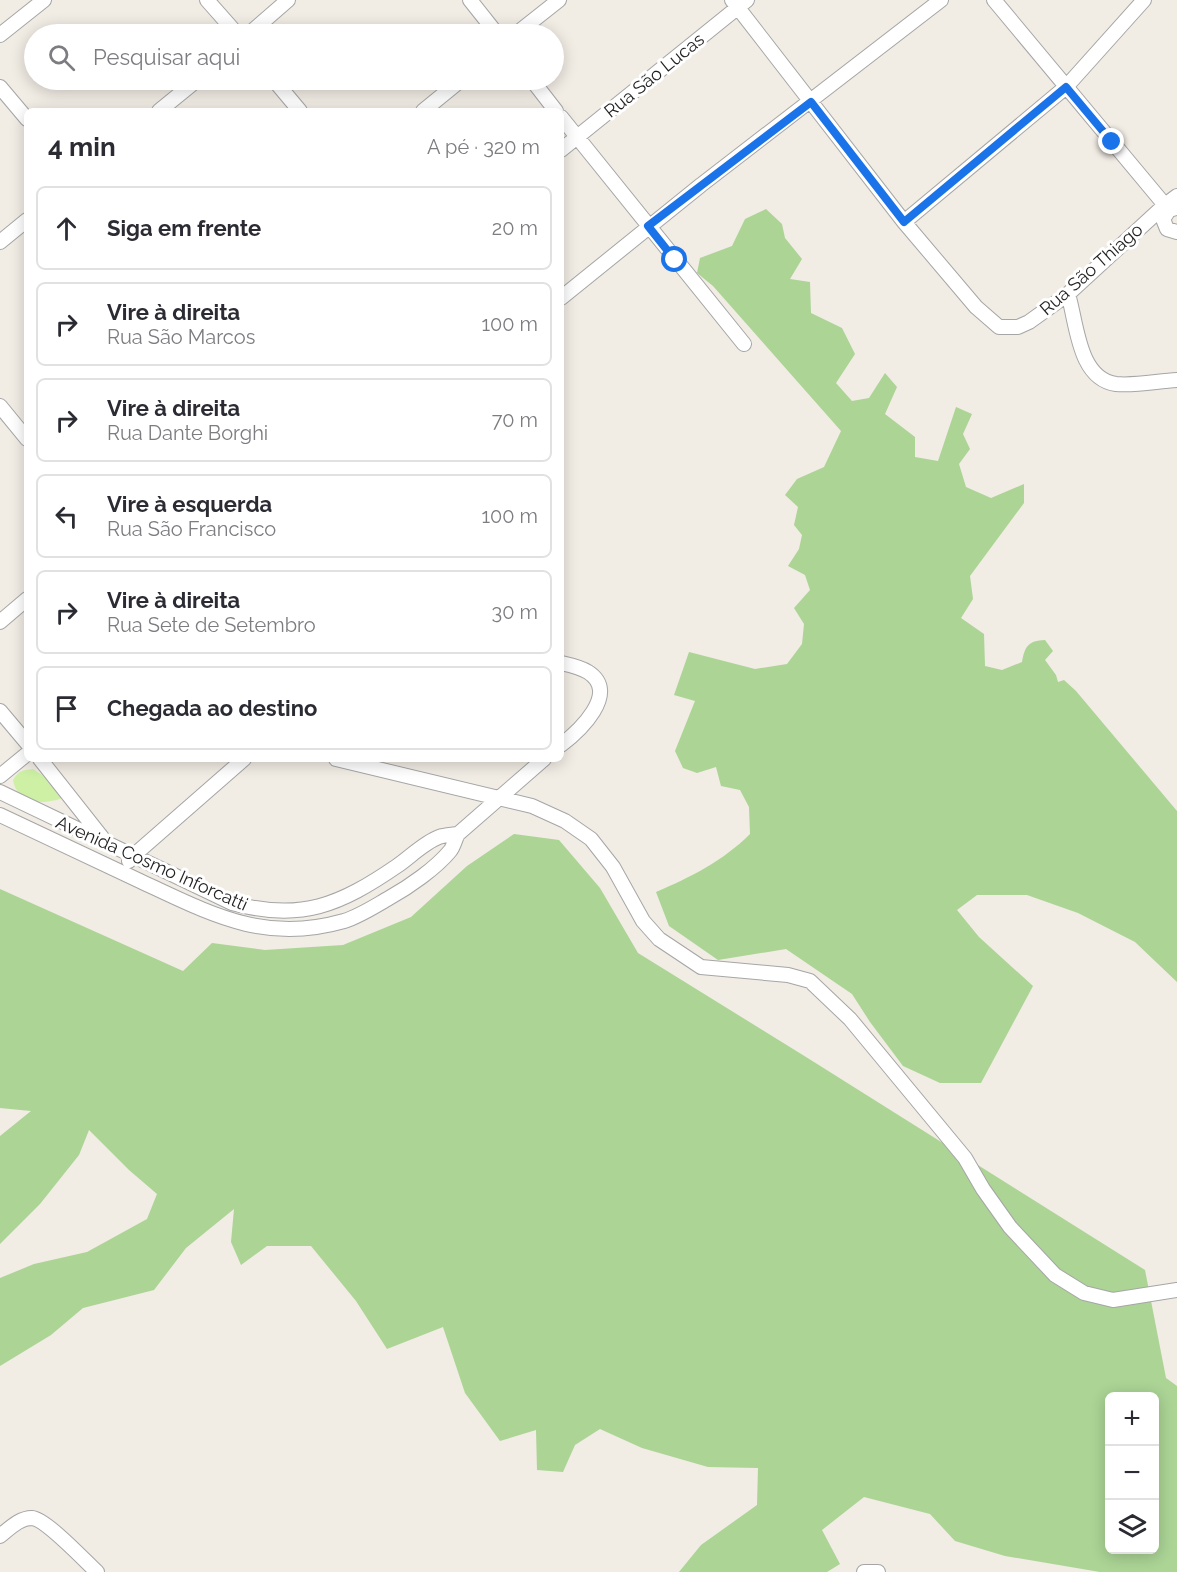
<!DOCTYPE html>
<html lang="pt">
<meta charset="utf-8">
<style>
:root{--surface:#fff;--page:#f2f2f3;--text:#2b2b33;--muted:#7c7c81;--line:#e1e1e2}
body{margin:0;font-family:Raleway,sans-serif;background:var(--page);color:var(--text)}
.controls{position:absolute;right:18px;bottom:18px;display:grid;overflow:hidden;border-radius:9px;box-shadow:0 3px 15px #0003}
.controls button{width:54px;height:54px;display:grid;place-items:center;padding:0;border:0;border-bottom:2px solid var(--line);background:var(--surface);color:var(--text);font:30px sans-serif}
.stop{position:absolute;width:18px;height:18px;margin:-14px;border:4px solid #1a73e8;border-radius:50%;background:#fff}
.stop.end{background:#1a73e8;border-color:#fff;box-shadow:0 2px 6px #0008}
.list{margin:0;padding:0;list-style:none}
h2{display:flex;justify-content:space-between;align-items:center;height:78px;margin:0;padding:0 24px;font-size:26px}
h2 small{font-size:20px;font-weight:400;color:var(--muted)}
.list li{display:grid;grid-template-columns:39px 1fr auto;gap:18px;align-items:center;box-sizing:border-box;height:84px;margin:0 12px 12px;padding:0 12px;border:2px solid var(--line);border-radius:9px}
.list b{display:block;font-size:22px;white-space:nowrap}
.list p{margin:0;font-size:20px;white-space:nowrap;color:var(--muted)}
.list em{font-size:20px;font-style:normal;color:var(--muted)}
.icon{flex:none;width:33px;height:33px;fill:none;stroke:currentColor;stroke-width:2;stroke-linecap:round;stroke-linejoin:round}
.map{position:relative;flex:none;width:1177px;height:1572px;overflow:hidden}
.search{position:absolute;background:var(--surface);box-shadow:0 3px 15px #0003;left:24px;top:24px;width:540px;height:66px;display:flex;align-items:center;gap:15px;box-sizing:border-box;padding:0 21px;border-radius:33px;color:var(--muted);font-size:22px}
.panel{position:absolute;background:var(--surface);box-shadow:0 3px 15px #0003;left:24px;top:108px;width:540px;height:654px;border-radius:9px}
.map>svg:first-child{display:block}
</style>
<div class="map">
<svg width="1177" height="1572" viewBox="0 0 1177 1572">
<rect width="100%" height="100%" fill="#f1ece4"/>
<path fill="#cef0a5" d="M33,769L42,775L62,797L60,799C40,805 17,803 13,780C18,771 23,770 33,769Z"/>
<path fill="#abd495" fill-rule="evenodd" d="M766,209L782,224L785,238L802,259L790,279L810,282L811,313L842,328L855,354L836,383L852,401L869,398L885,373L897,387L885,414L915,437V457L938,461L956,407L972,414L963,434L970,449L959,464L966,487L991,498L1024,484V503L970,576L973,599L961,618L984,634L985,666L1002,670L1022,662C1025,646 1028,641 1045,640L1053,651L1045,660L1056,675L1058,682L1064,680L1076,691L1177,811V982L1135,942L1078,913L1027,895H977L957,910L979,937L1033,986L981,1083H940L903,1066L870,1022L852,994L786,949L718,960L669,926L656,892C691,877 723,861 750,834L749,807L740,790L721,786L716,767L697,773L683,768L675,751L695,701L674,695L689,652L755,669L787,664L802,644L804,624L794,608L810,590L805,575L788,566L799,549L802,535L794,525L798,507L785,495L797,479L824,467L841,431L713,286L697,273L700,258L732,246L745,219Z
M514,834L559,840L600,888L638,953L806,1057L1145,1270L1166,1378L1177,1386V1572H1100L1005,1556L955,1541L930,1514L864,1497L822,1530L840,1564L827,1572H679L701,1545L757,1505L758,1468L708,1467L642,1448L600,1429L575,1445L563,1472L537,1470L536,1430L500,1441L465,1393L443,1327L387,1349L356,1301L311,1246H267L241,1265L231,1242L234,1209L186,1248L154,1290L83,1308L51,1335L0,1366V1278L34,1264L87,1252L147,1219L157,1194L129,1170L89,1130L79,1155L40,1204L0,1244V1136L31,1111L0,1108V889L183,971L212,943L265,950L343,945L411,917L467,866ZM1110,1396H1154V1550H1110Z"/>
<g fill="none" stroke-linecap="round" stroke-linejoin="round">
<defs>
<path id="minor" d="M207,0L237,34
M470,0L497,34
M732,0L904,222L976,307L999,327H1018L1029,322L1068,294L1165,205L1177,196
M994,0L1169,210
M249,34L288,0
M516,34L559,0
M0,35L44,0
M274,80L300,111
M532,80L556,111
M0,87L27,119
M159,111L197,80
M423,111L461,80
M561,117L744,344
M561,150L747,0
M1176,208L1169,210L1163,219L1167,229L1177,232
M904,222L1066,87L1144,0
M0,242L27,220
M1068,294C1077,323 1078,379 1116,384C1135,386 1158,381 1177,380
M561,298L701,185L941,0
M0,406L27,439
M0,622L27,599
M561,663C570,665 580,667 588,672C621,693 578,732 561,745
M0,711L27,743
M40,759L104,840
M336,759L532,806L565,821L591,839L613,867L643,921L659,939L701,967L788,975L810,981L850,1019L965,1158L983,1189L1010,1227L1055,1275L1084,1293L1113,1300L1177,1290
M0,776L27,754
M0,792L232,903C301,922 340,905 397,866C410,857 425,842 439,837C445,835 452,835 458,834
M0,815C47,837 94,859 140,881C211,914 264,944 344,921C360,916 375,906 389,898C409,887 436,868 450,851C454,846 455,839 458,834L544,759
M129,861L133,856L244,759
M0,1536C9,1529 19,1518 32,1518C46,1519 85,1561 97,1572
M864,1572H878"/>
</defs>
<use href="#minor" stroke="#a6a6a6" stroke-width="16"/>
<use href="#minor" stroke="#fff" stroke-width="14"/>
</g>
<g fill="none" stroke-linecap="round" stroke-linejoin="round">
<path stroke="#1a73e8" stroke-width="8" d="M675,260L648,226L811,102L904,222L1066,87L1112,142"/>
</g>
<g text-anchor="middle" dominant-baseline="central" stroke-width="6" stroke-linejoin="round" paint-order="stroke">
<g font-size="18" fill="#1f1f1f" stroke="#fff">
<text transform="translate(654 75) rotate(-39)">Rua São Lucas</text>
<text transform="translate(1091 269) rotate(-41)">Rua São Thiago</text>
<text transform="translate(152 863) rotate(24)">Avenida Cosmo Inforcatti</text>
</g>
</g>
</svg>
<div class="controls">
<button>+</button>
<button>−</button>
<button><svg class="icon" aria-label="layers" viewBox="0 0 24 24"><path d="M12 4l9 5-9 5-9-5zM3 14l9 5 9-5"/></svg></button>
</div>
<div class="stop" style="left:675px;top:260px"></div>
<div class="stop end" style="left:1112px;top:142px"></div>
<div class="search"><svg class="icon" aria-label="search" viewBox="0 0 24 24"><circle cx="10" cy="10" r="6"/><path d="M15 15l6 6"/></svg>Pesquisar aqui</div>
<section class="panel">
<h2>4 min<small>A pé · 320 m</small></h2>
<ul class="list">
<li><svg class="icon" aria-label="ahead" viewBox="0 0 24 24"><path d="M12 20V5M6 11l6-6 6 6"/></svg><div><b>Siga em frente</b></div><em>20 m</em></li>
<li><svg class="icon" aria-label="right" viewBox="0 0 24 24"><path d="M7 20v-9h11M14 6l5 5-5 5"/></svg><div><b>Vire à direita</b><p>Rua São Marcos</p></div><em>100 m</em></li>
<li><svg class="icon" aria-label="right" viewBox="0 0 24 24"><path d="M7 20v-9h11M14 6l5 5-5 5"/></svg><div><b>Vire à direita</b><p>Rua Dante Borghi</p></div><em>70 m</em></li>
<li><svg class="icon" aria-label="left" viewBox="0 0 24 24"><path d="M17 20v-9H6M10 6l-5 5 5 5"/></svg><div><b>Vire à esquerda</b><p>Rua São Francisco</p></div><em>100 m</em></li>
<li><svg class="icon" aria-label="right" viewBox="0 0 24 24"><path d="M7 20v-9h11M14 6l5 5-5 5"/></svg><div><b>Vire à direita</b><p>Rua Sete de Setembro</p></div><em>30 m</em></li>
<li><svg class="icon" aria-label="arrive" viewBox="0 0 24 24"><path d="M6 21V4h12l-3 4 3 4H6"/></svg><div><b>Chegada ao destino</b></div></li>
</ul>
</section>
</div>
